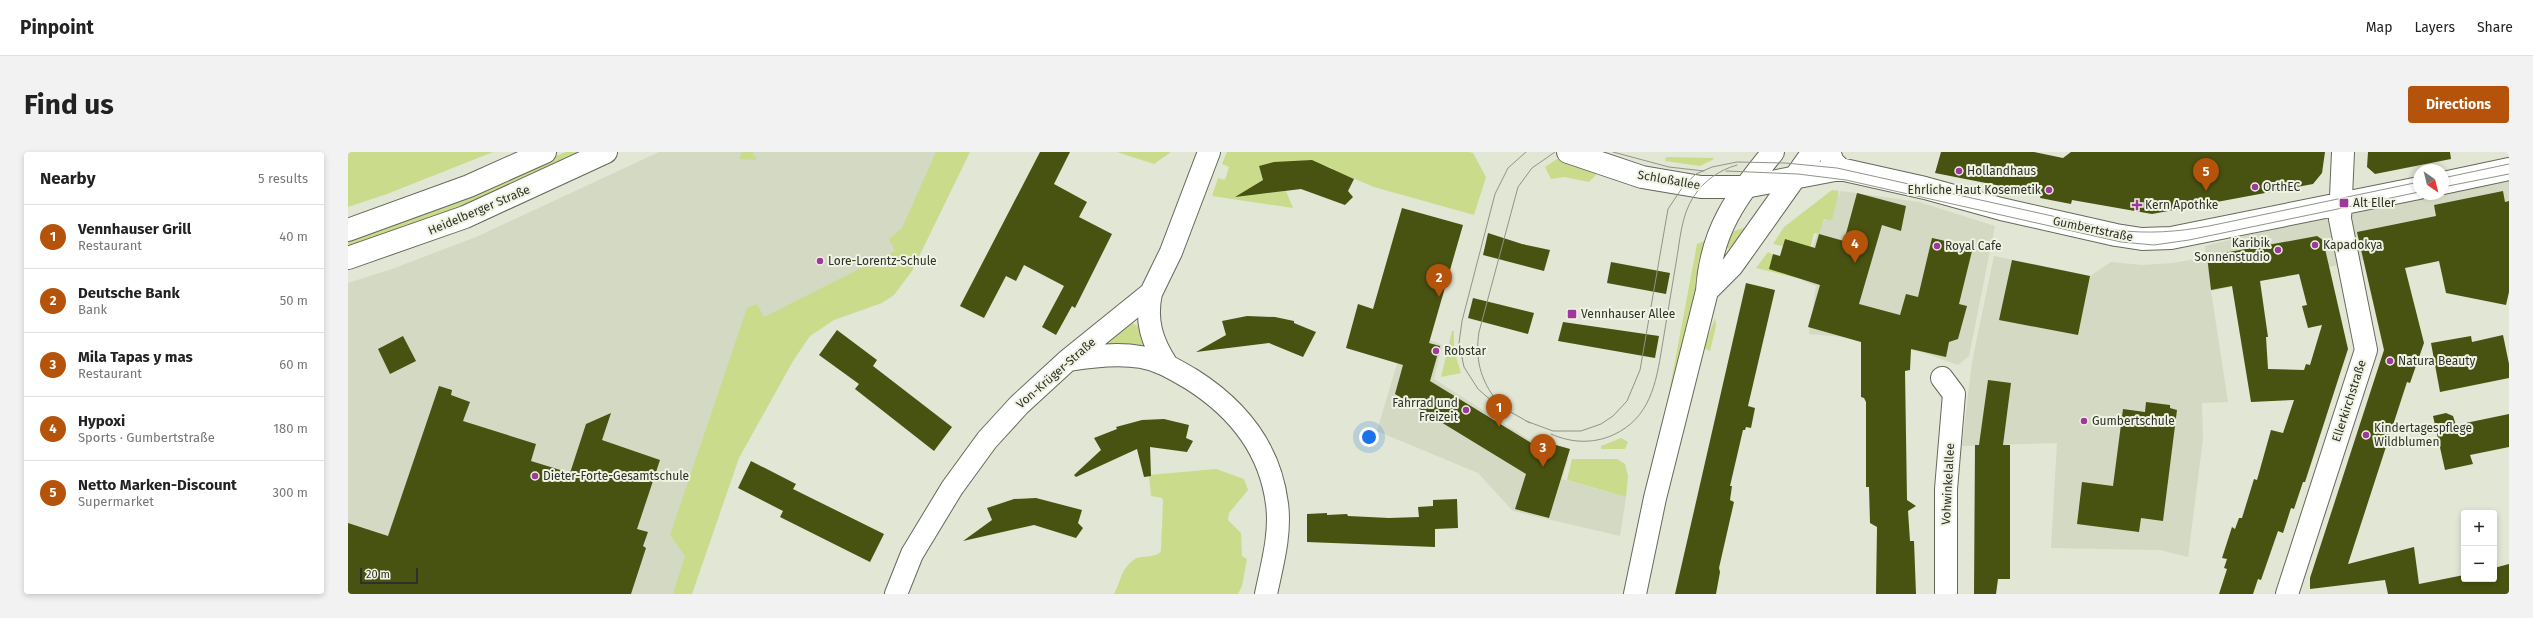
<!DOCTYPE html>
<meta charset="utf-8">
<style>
:root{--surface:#fff;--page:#f2f2f2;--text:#222;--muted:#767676;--line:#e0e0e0;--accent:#b45309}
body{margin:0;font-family:"Fira Sans",sans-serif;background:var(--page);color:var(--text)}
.controls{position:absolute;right:12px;bottom:12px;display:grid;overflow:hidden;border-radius:4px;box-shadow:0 2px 6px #0003}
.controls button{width:36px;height:36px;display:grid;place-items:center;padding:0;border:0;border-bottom:1px solid var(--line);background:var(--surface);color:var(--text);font:20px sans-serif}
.compass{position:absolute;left:2065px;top:12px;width:36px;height:36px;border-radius:50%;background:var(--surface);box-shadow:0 2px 6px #0003;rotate:145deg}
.scale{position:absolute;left:12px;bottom:10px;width:58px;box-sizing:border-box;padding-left:4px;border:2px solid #2f302a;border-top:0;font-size:11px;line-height:14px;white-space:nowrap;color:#2f302a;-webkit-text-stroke:3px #eff3e2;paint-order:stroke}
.you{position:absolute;left:1021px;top:285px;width:14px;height:14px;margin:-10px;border:3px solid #fff;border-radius:50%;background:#1a73e8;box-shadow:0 0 0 6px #1a73e833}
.badge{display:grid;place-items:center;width:26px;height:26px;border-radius:50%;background:var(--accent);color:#fff;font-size:13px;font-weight:700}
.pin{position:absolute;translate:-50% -33px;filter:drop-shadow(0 1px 2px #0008)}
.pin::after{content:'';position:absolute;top:21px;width:14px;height:12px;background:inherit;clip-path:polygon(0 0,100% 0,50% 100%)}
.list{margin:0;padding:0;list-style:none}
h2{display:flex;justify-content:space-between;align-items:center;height:52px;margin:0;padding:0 16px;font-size:17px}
h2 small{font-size:13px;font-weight:400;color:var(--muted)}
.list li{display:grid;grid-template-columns:26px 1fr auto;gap:12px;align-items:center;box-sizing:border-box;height:64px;padding:0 16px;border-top:1px solid var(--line)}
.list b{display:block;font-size:15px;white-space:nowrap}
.list p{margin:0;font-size:13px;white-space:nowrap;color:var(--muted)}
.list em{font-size:13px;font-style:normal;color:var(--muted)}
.map{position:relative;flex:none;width:2161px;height:442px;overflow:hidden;border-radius:4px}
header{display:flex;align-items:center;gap:24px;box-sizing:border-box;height:56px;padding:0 20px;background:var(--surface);border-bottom:1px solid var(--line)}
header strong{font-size:19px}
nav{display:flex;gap:22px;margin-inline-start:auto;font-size:14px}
.intro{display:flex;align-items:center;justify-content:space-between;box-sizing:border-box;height:96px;padding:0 24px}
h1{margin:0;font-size:28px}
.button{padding:10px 18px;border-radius:4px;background:var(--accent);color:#fff;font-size:14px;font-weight:700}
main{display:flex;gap:24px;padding:0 24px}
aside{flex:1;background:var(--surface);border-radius:4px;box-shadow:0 2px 6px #0003}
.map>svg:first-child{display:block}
</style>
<header>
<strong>Pinpoint</strong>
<nav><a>Map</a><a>Layers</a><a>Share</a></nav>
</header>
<div class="intro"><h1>Find us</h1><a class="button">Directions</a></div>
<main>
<aside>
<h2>Nearby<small>5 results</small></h2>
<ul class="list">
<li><span class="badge">1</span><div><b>Vennhauser Grill</b><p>Restaurant</p></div><em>40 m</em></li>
<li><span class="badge">2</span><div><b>Deutsche Bank</b><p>Bank</p></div><em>50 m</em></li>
<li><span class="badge">3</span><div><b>Mila Tapas y mas</b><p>Restaurant</p></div><em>60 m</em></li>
<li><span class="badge">4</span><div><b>Hypoxi</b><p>Sports · Gumbertstraße</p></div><em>180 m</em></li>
<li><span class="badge">5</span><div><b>Netto Marken-Discount</b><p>Supermarket</p></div><em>300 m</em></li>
</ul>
</aside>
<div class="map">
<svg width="2161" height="442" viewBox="0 0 2161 442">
<rect width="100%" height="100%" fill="#e1e6d5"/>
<path fill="#d3d9c2" d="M311,0H595L539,130L426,169L336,442H0V131L44,117L128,85Z
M2161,26V78L1863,139L1880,250L1854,251L1855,287L1840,405L1812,398L1703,396L1709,291L1614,294L1624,210L1646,104L1742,124L1763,110L1794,113L1825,111L1858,105L1857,94L1955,70Z
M1493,39L1571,50L1647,74L1621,204L1610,213L1576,201L1497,182L1496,185L1461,182L1468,134L1453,128L1470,80Z
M1059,178L1094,193L1086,227L1193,295L1220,307L1214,327L1278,345L1272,384L1165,359L1130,321L1029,279Z"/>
<path fill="#cadb8c" d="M0,0H145L39,42L0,55Z
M218,0H236L118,54L0,97V87Z
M394,0H406L405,3L409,6L408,8L391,7Z
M588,0H622L564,119L546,143L534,151L486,168L462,184L445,209L391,306L344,442H325L337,404L322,383L399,156L409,152L416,165L547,99L541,87L554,76Z
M769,0H823L806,12Z
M879,0H1121L1125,1L1138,25L1126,63L1026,35L995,22L994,24L984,19V16C963,8 933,8 911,14L915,28L908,32L914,42L938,39L945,56L864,44L870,26L877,28L881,15L874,12Z
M1318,5L1365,6L1366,7L1352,14L1317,9Z
M1209,7L1245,20L1248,23L1241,30L1216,25L1203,27L1197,15Z
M1484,38L1491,39L1484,68L1476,67L1471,82L1466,81L1460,106L1454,92L1437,87L1435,94L1425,92L1436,75Z
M1401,74L1384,97L1379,96L1377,93L1383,80Z
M1361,87L1325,244L1321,241L1349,92Z
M1420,100L1425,103L1423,109L1458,112L1453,127L1408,116Z
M1367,166L1368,174L1362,199L1356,196Z
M783,171L790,174L795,195H760L759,190Z
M1104,179H1106V198L1113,221L1093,225Z
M1273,286L1280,290L1277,297H1253V294Z
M1224,307H1269L1277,312L1280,324L1278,345L1219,328Z
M868,317L896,327L900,338L881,361L880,368L893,381L894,404L899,407L894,434L890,442H766C773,429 773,416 787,407C793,403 808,407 813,399L815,349L814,346L803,344L801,323Z"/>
<path fill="#485311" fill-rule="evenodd" d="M692,0H722L706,32L739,50L731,65L764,82L727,156L724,154L708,183L694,175L716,134L676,113L668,129L658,124L636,166L612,154Z
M1593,0H1686L1715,6L1723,0H1977L1974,21L1965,32L1804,62L1724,48L1723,52L1692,46L1693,42L1587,21Z
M2020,0H2102L2103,7L2027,22L2019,15Z
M964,8L1006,27L1000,39L1005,45L997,53L953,37L887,45L915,28L911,14L926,10Z
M2155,39L2157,50L2161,49V140L2158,153L2098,141L2091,109L2057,116L2076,191L2062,231L2059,230L2000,412L2066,395L2071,432L2116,423V427H2146V416L2161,412V442H2040L2037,428L1962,437V426L2036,198L2009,80L2088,64L2086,53Z
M1509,41L1558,54L1553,79L1534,73L1511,152L1552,163L1558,142L1570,145L1584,86L1625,95L1611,152L1619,154L1610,187L1601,190L1598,205L1563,197L1562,218L1557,219L1559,348L1568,354L1560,359L1562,389H1566L1568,442H1528L1529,375L1522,371L1521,335H1518V250L1516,246L1513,245V190L1460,175L1472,133L1421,117L1425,102L1432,104L1437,87L1467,96L1471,82L1496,89Z
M1054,56L1115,73L1081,191L1092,194L1082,229L1185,292L1201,291L1222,297L1201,366L1167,357L1178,322L1047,242L1055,213L998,196L1010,152L1025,157Z
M1140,81L1174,92L1202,98L1196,119L1135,103Z
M1969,84L1975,88L2000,197L1957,330H1955L1946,357L1943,356L1935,381L1930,379L1913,428L1910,427L1905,442H1871L1879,417L1876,416L1879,407L1874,406L1884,375L1887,377L1891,366H1894L1906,327L1909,328L1923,278L1935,281L1946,248L1903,250L1884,134L1863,138L1859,104ZM1951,122L1959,153L1954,154L1960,176L1974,173L1962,213L1958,212L1956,218L1920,217L1918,185H1920L1912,129Z
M1664,108L1742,124L1730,183L1651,168Z
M1263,110L1322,121L1318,142L1259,131Z
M1398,131L1427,138L1400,254L1407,256L1403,276L1398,275L1397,278H1395L1382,334H1384L1382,348L1386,350L1371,416L1372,420L1368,442H1327Z
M1125,146L1186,161L1180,182L1120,166Z
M899,164L927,165L946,169V171L968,180L955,205L921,191L848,200L878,183L874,169Z
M1215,170L1311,184L1307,206L1210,189Z
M489,178L529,208L525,214L604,275L586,299L507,237L511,232L471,203Z
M2155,183L2161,212V226L2092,240L2083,191L2123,184L2124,190Z
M55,184L68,209L42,222L30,197Z
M1640,228L1663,231L1655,293H1662V427H1650L1648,442H1626L1627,293H1631Z
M91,234L104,238L103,243L122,250L115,269L188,292L183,309L222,321L238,272L263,261L254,288L312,308L289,377L300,380L295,394L298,396L283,442H0V371L40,384Z
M1798,250L1822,253V256L1829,258L1815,369L1793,366L1791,380L1729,372L1734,330L1765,334L1775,257L1797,260Z
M2098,261L2105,264L2108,273L2161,262V295L2122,303L2125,312L2097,318L2085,264Z
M816,267L841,273L838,286L845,289L839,300L802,295L803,324L796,325L789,297L728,325L726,323L753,298L746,286L769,277L768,275L794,268Z
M403,309L448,332L445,337L536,382L522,410L432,365L435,359L390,336Z
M688,346L734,358L730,371L735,376L728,386L686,373L615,389L644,368L639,356L666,347Z
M1109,347L1110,376L1087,377V395L959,390V362L979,361V363L999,362L1000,364L1041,366L1071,365L1070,355L1085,354V348Z"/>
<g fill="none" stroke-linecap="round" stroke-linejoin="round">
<defs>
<path id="minor" d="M1220,0L1294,25L1353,35H1397L1492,17L1577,36L1653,57L1768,83L1794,87L1823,86L2071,36
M1481,0L1485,10L1492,17
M2095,31L2161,17
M803,141C797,169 804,190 819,213
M721,208C745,204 769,201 793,205C812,208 827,218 843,227C889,256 922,296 929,352C933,382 924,413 918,442
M1594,226L1606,242L1598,337V442
M548,442L564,402L604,336L639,288L671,253L720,208L803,141L823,100L861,0
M1939,442L2018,198L1992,67L1995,0"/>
<path id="secondary" d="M1359,139L1384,114L1465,0
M1287,442L1307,346L1359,139C1363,78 1388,46 1425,0"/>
<path id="primary" d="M0,78L121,34L197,0
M0,106L117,65L258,0"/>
</defs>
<use href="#minor" stroke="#65695a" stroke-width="24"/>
<use href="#secondary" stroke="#65695a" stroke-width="24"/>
<use href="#primary" stroke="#65695a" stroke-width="24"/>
<use href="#minor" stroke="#fff" stroke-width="22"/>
<use href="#secondary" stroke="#fff" stroke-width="22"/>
<use href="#primary" stroke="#fff" stroke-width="22"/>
<path stroke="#919488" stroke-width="1" d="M1178,0L1160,16L1147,42L1114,169L1111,191L1116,215L1130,237L1145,250L1182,271
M1265,0L1321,15L1356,19
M1378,19L1450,22L1498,28L1773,90L1806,93L1841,88L2071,40
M2095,26L2161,12
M2095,35L2161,22
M1149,249C1132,228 1127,206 1131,180L1170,35L1184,16L1207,0
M1178,269L1205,279H1233L1253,272L1265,264L1279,249L1292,218L1320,57L1336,33L1348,22L1364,15L1389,10L1437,11L1489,16L1767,78C1800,82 1829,80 1861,74L2071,30
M1203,282C1223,291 1245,292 1265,283C1302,266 1308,232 1314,195C1319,167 1323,139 1328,111C1332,89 1333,63 1346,44C1356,29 1371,18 1389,13"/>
</g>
<g fill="#9f389c" stroke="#eff3e2" stroke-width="1.5">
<circle cx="1611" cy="19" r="4"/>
<circle cx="1907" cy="35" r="4"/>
<circle cx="1701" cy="38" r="4"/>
<rect x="1991" y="46" width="10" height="10" rx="2"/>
<path d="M1787 47h4v4h4v4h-4v4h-4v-4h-4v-4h4z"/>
<circle cx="1967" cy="93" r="4"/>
<circle cx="1589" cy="94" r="4"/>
<circle cx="1930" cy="98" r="4"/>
<circle cx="472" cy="109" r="4"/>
<rect x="1219" y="157" width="10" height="10" rx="2"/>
<circle cx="1088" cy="199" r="4"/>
<circle cx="2042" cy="209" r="4"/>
<circle cx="1118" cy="258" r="4"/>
<circle cx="1736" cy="269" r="4"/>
<circle cx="2018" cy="283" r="4"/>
<circle cx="187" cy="324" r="4"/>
</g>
<g text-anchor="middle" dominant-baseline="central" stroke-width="4" stroke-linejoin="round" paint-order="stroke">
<g font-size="12" fill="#2f302a" stroke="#eff3e2" text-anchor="start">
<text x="1619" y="19">Hollandhaus</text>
<text x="1915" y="35">OrthEC</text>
<text x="1693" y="38" text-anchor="end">Ehrliche Haut Kosemetik</text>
<text x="2005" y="51">Alt Eller</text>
<text x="1797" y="53">Kern Apothke</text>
<text x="1922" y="91" text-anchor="end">Karibik<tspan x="1922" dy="14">Sonnenstudio</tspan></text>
<text x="1975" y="93">Kapadokya</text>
<text x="1597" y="94">Royal Cafe</text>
<text x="480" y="109">Lore-Lorentz-Schule</text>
<text x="1233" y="162">Vennhauser Allee</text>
<text x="1096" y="199">Robstar</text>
<text x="2050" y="209">Natura Beauty</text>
<text x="1110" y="251" text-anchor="end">Fahrrad und<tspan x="1110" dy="14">Freizeit</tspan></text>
<text x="1744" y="269">Gumbertschule</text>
<text x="2026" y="276">Kindertagespflege<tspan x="2026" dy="14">Wildblumen</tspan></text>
<text x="195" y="324">Dieter-Forte-Gesamtschule</text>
</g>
<g font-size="12" fill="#2f302a" stroke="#eff3e2">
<text transform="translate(1321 28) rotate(10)">Schloßallee</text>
<text transform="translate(131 58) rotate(-23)">Heidelberger Straße</text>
<text transform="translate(1745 77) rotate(12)">Gumbertstraße</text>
<text transform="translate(708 221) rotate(-41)">Von-Krüger-Straße</text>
<text transform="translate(2001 249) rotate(-72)">Ellerkirchstraße</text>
<text transform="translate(1600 332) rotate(-87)">Vohwinkelallee</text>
</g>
</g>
</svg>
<div class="controls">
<button>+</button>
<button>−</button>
</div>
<svg class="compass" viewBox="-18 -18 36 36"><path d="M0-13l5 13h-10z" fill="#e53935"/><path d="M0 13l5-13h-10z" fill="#767676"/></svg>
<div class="scale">20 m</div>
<div class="you"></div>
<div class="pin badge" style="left:1151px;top:275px">1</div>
<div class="pin badge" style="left:1091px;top:145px">2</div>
<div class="pin badge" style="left:1195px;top:315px">3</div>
<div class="pin badge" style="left:1507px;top:111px">4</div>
<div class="pin badge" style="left:1858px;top:39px">5</div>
</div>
</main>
